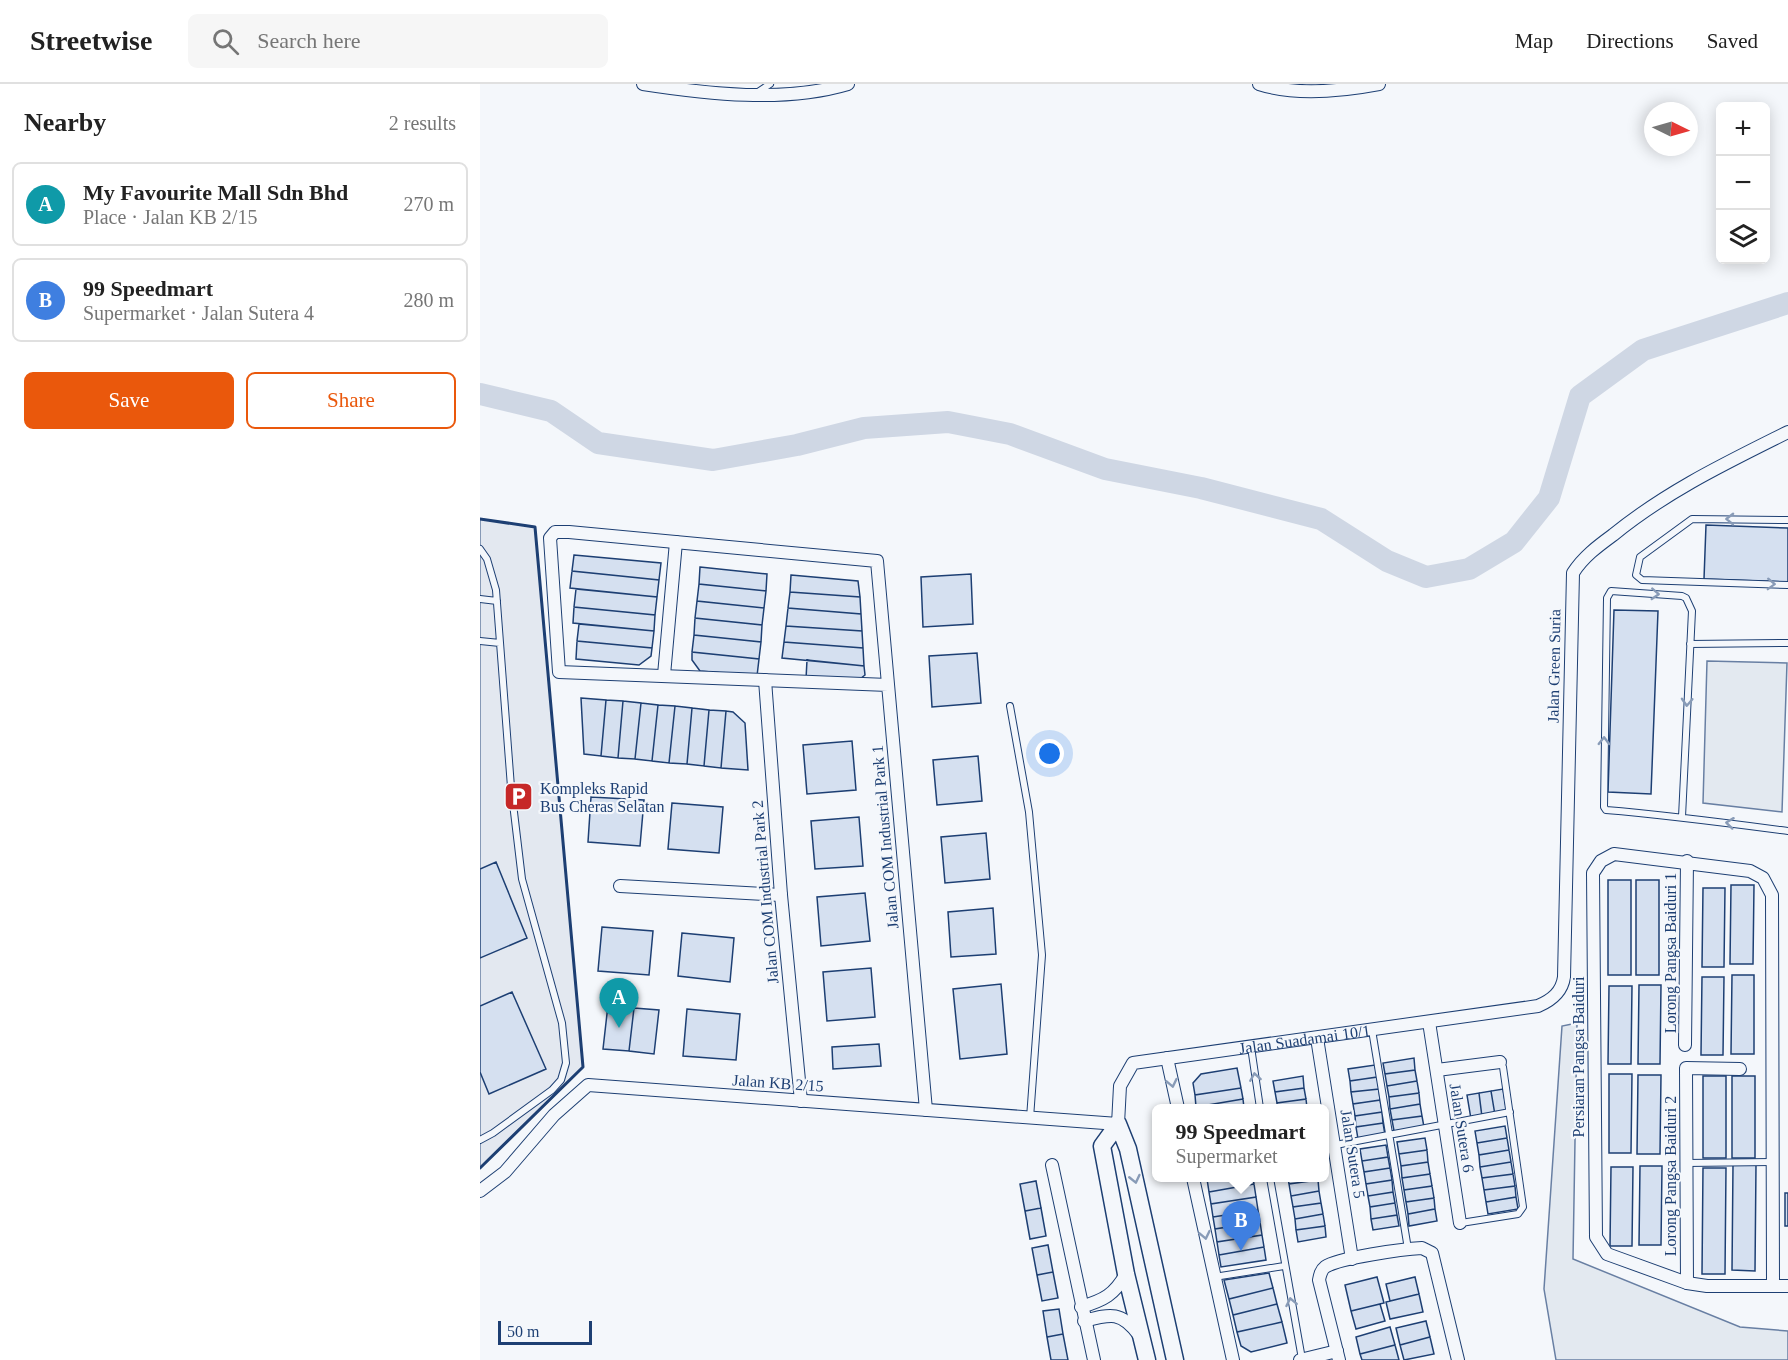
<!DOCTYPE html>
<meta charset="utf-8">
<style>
:root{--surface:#fff;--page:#f6f6f6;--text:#222;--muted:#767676;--line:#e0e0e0;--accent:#ea580c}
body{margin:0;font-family:"Times New Roman",serif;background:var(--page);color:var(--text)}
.controls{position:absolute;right:18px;top:18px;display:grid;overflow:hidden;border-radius:9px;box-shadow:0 3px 15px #0003}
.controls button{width:54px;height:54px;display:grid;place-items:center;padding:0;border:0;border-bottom:2px solid var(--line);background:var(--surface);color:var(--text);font:30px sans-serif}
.compass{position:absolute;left:1164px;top:18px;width:54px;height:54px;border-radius:50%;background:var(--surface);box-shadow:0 3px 15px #0003;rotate:95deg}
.scale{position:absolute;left:18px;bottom:15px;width:94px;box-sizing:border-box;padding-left:6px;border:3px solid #1d3f73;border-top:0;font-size:16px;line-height:21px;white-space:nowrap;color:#1d3f73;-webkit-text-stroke:4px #f4f7fb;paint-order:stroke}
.you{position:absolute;left:570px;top:670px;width:21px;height:21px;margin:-15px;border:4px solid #fff;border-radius:50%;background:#1a73e8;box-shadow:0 0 0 9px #1a73e833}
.badge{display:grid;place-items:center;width:39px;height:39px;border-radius:50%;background:var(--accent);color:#fff;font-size:20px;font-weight:700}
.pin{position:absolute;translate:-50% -50px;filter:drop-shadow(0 2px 3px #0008)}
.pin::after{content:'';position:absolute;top:32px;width:21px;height:18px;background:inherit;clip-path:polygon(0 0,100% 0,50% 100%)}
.popup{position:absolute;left:672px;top:1020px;width:177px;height:78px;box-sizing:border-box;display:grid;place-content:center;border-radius:9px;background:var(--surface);filter:drop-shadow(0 2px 4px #0005);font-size:20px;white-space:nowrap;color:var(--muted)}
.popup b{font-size:22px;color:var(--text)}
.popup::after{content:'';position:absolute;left:50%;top:100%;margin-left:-12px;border:12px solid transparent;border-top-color:var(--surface)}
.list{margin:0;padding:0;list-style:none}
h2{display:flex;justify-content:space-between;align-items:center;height:78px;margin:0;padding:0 24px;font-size:26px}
h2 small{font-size:20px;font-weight:400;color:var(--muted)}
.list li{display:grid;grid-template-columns:39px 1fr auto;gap:18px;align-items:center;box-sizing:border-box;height:84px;margin:0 12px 12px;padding:0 12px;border:2px solid var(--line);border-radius:9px}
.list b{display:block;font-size:22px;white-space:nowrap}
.list p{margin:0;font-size:20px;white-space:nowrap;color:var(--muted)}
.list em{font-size:20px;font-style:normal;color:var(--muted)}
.actions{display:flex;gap:12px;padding:18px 24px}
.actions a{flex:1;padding:14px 0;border:2px solid var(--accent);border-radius:9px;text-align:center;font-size:21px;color:var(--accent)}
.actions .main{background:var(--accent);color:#fff}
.icon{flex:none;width:33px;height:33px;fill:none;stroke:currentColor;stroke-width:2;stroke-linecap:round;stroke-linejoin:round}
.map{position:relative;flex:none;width:1308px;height:1276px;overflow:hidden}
header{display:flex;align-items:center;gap:36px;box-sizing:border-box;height:84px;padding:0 30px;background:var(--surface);border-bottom:2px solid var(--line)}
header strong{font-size:28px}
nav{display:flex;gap:33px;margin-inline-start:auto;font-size:21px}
.search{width:420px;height:54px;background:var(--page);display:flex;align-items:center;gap:15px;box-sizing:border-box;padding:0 21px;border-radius:9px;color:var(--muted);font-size:22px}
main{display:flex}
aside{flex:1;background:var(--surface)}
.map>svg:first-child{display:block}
</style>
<header>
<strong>Streetwise</strong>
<div class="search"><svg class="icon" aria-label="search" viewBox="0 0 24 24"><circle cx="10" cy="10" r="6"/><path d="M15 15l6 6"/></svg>Search here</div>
<nav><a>Map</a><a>Directions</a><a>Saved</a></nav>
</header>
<main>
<aside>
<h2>Nearby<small>2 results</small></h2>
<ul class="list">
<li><span class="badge" style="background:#0f9aa8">A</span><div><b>My Favourite Mall Sdn Bhd</b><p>Place · Jalan KB 2/15</p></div><em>270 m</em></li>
<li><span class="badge" style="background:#3f7fe0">B</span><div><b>99 Speedmart</b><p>Supermarket · Jalan Sutera 4</p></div><em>280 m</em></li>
</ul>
<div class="actions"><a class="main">Save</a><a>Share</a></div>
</aside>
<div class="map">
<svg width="1308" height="1276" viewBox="0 0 1308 1276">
<rect width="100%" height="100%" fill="#f4f7fb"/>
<path fill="#e3e9f0" stroke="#687fa3" stroke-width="1.5" d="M1227,577L1307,579L1302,728L1223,719Z
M1097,939L1093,1175L1260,1243L1308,1247V1276H1076L1064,1205L1082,942Z"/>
<path fill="#e3e8f0" stroke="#687fa3" stroke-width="1.5" d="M0,435L55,443L103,983L0,1084Z"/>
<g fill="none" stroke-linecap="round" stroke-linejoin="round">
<path stroke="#cfd7e4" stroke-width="22" d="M0,310L71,327L118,359L233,376L317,361L384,344L468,338L530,350L625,385L721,404L841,435L907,477L946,493L989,485L1034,458L1069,414L1100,312L1163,266L1308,219"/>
</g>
<path fill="#d5e0f0" stroke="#1d3f73" stroke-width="1.5" d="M1226,441L1308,444V498L1224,495Z
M94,471L181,479L179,496L92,487Z
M220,483L287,490L286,507L219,500Z
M92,487L179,496L177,513L90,504Z
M491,490L493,540L443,543L441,493Z
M311,491L378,497L380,513L310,508Z
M219,500L286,507L284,524L217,517Z
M96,505L177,513L175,531L94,523Z
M310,508L380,513L381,530L308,524Z
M217,517L284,524L282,541L215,534Z
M94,523L175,531L174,547L93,539Z
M308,524L381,530L382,547L306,542Z
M1134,526L1178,527L1171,710L1128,708Z
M215,534L282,541L281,558L214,551Z
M99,540L174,547L172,564L97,557Z
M306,542L382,547L383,564L304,558Z
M214,551L281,558L279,575L212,568Z
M97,557L172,564L171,572L159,581L96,575Z
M304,558L383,564L384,582L302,574Z
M212,568L279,575L277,592L220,587L212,576Z
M497,569L501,619L452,623L449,572Z
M327,576L384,582L385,591L376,598L326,595Z
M101,614L126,616L121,672L104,670Z
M126,616L143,617L138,674L121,672Z
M143,617L161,619L155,675L138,674Z
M161,619L178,621L172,677L155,675Z
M178,621L195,622L189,679L172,677Z
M195,622L212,624L207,680L189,679Z
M212,624L229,626L224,682L207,680Z
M229,626L246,627L241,684L224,682Z
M246,627L253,628L265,639L268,686L241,684Z
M372,657L376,706L327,710L323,661Z
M498,672L502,717L457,721L453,676Z
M111,713L164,716L160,762L108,758Z
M192,719L243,723L239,769L188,765Z
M379,733L383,782L335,785L331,737Z
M506,749L510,795L465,799L461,753Z
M16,778L47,854L0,874V785Z
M1128,796H1151V891H1128Z
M1156,796H1179V891H1156Z
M1251,801H1274L1273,880H1250Z
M1223,804H1245L1244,883H1222Z
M385,809L390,857L341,862L337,813Z
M513,824L516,870L471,873L468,828Z
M122,843L173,847L169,891L118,887Z
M202,849L254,854L250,898L198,892Z
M391,884L395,933L347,937L343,888Z
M1252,891H1274V970H1251Z
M1222,893H1244L1243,971H1221Z
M521,900L527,970L480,975L473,905Z
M1159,901H1181L1180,980H1158Z
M1129,902H1152L1151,980H1128Z
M32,908L66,985L9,1010L0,988V922Z
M128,921L154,924L149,967L123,965Z
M154,924L179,926L174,970L149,967Z
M207,925L260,930L256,976L203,972Z
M399,960L401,982L353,985L352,963Z
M934,974L935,986L905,990L903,979Z
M895,981L897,993L870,997L868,985Z
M757,984L761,1004L715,1011L713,999L721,990Z
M935,986L937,997L907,1002L905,990Z
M1129,990H1152L1151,1069H1129Z
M1158,991H1181L1180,1070H1157Z
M823,992L824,1004L795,1008L793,997Z
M1223,992H1246V1074H1223Z
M1252,992H1275V1074H1252Z
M897,993L899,1005L871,1008L870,997Z
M937,997L939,1009L909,1013L907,1002Z
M761,1004L763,1015L716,1023L715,1011Z
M824,1004L826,1015L797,1019L795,1008Z
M899,1005L900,1016L873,1020L871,1008Z
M1023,1005L1027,1029L1015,1031L1011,1007Z
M1011,1007L1015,1031L1002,1033L999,1009Z
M939,1009L940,1020L910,1025L909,1013Z
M999,1009L1002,1033L991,1035L987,1011Z
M763,1015L764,1024H717L716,1023Z
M826,1015L827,1024H797V1019Z
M900,1016L902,1028L875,1032L873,1020Z
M940,1020L942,1032L912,1036L910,1025Z
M902,1028L903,1039L876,1043L875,1032Z
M942,1032L944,1043L914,1047L912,1036Z
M903,1039L905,1051L878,1055L876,1043Z
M1025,1042L1027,1054L997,1059L995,1047Z
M945,1054L947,1066L919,1070L917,1058Z
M1027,1054L1029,1066L999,1071L997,1059Z
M906,1061L908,1073L882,1077L880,1065Z
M947,1066L948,1078L921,1082L919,1070Z
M1029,1066L1031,1078L1000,1083L999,1071Z
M908,1073L910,1084L884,1088L882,1077Z
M948,1078L950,1090L922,1094L921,1082Z
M1031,1078L1033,1090L1002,1094L1000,1083Z
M1253,1081H1276L1275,1187L1252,1186Z
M1160,1082H1182L1181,1161H1159Z
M1131,1083H1153L1152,1162H1130Z
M910,1084L912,1096L886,1100L884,1088Z
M1223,1084H1246L1245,1190H1222Z
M950,1090L952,1102L924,1106L922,1094Z
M1033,1090L1035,1102L1004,1106L1002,1094Z
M737,1094H773L774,1100L729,1108L727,1095Z
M808,1094H837L838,1096L809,1100Z
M838,1096L839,1107L811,1112L809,1100Z
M912,1096L913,1108L888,1112L886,1100Z
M556,1097L561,1124L545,1127L540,1100Z
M774,1100L776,1113L731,1120L729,1108Z
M952,1102L954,1114L926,1118L924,1106Z
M1035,1102L1036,1113L1006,1118L1004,1106Z
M839,1107L841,1119L813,1123L811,1112Z
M913,1108L915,1119L890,1123L888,1112Z
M1305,1109H1308V1142H1305Z
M776,1113L778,1126L733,1133L731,1120Z
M1036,1113L1038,1125L1008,1130L1006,1118Z
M954,1114L955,1125L928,1130L926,1118Z
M841,1119L843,1130L815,1135L813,1123Z
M915,1119L917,1131L891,1135L890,1123Z
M561,1124L566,1152L550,1155L545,1127Z
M955,1125L957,1137L929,1142L928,1130Z
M778,1126L780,1138L735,1145L733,1133Z
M843,1130L845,1142L816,1146L815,1135Z
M917,1131L919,1142L893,1146L891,1135Z
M780,1138L782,1151L737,1158L735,1145Z
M845,1142L846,1153L818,1158L816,1146Z
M782,1151L784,1163L739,1171L737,1158Z
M568,1161L573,1188L557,1191L552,1164Z
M784,1163L786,1176L741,1183L739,1171Z
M573,1188L578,1214L562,1217L557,1191Z
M789,1189L793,1204L749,1215L744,1196Z
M897,1193L904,1219L871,1227L865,1201Z
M935,1193L939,1210L910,1217L906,1200Z
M793,1204L797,1220L753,1231L749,1215Z
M939,1210L943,1228L910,1235L906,1218Z
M797,1220L802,1238L757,1248L753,1231Z
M900,1220L905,1237L876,1245L871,1227Z
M579,1225L583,1250L567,1253L563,1227Z
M946,1237L950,1253L920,1261L916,1244Z
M802,1238L807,1259L771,1268L761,1262L757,1248Z
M910,1243L915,1261L880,1270L876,1253Z
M583,1250L588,1276H571L567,1253Z
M950,1253L954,1270L924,1276L920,1261Z
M915,1261L919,1276H882L880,1270Z"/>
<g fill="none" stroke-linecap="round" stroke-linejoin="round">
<defs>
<path id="lane" d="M278,8L290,0
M1308,436L1212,435L1160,473L1156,491L1162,496L1308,501
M0,465L7,475L16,506L31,703L42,795L82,939L86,979L81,996L72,1006L13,1049L0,1056
M0,515L17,517
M0,557L20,559
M1210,560L1308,559
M530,622L549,728L562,871L550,1034
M1202,733L1212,527L1206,514L1202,512L1131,507L1127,514L1124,723L1126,726C1187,731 1247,739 1308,747
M892,946L928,1165
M771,963L780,1024
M845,1063L1030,1028
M1206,1079L1292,1078
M790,1094L822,1275
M981,1139L1038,1130L1043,1123L1023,983L1020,978
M734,1193L804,1182"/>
<g id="street">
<path d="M163,0C228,10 304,19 368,0"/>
<path d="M779,0C816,12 862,7 899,0"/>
<path d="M184,591L196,458"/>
<path d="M285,596L301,811L321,1017"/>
<path d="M408,601L79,588L70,454L75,448H89L397,477L446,1026"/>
<path d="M140,802L301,811"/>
<path d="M949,938L980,1139"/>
<path d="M837,954L872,1175"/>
<path d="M1205,961L1207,777"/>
<path d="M687,974L698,1024"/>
<path d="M957,986L1020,978"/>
<path d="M572,1081L614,1276"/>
<path d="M713,1094L753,1276"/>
<path id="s1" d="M0,1107L25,1088L74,1031L108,1001L638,1040L640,1002L653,979L1058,922C1072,916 1082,908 1084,893L1093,489C1103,473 1118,462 1133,451C1187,407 1246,379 1308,348"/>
<path d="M1207,1199L1206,984L1260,985"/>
<path d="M1293,1201L1292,811L1283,794L1270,787L1134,770L1121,777L1113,789L1116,1153L1127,1170L1207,1199L1227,1202H1308"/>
<path d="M601,1223C624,1216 634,1211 646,1190"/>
<path d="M604,1237C631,1230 641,1227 659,1251"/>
<path d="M820,1276L857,1267"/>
<path d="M859,1276L839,1196C840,1191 841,1186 845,1183C858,1174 923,1165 942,1164L952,1169L978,1276"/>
</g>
<path id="secondary" d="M638,1040L622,1062L646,1190L667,1276
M638,1040L648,1065L695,1276"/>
</defs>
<use href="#lane" stroke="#1d3f73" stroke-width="8"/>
<use href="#street" stroke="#1d3f73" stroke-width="14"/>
<use href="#secondary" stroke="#1d3f73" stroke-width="19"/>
<use href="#lane" stroke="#f4f7fb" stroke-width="6"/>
<use href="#street" stroke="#f4f7fb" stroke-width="12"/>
<use href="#secondary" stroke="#f4f7fb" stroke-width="16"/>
<path stroke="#1d3f73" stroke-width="3" d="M0,435L55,443L103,983L0,1084"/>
</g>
<defs><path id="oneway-chevron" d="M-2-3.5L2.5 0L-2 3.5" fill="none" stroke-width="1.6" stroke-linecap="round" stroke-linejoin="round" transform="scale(1.5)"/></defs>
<g stroke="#889bb7">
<use href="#oneway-chevron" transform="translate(1250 435) rotate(-179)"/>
<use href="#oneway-chevron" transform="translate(1291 500) rotate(2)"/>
<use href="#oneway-chevron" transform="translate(1175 510) rotate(3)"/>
<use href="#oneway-chevron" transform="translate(1207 618) rotate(93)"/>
<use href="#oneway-chevron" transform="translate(1124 657) rotate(-89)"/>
<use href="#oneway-chevron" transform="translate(1250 739) rotate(-173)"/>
<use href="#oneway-chevron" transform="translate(775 993) rotate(-99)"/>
<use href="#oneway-chevron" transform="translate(692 999) rotate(78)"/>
<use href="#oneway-chevron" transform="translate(655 1095) rotate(77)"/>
<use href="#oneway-chevron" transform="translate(725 1151) rotate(78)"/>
<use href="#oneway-chevron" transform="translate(811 1218) rotate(-101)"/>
</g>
<defs>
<symbol id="parking-square" viewBox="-11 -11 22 22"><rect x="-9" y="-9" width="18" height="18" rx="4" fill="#c62828" stroke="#f4f7fb"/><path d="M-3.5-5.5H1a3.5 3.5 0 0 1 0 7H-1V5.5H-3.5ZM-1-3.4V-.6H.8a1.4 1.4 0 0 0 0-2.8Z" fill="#fff"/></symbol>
</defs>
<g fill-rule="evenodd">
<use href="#parking-square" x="22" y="696" width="33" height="33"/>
</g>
<g text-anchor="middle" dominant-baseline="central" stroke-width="4.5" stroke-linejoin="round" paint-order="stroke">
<g font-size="16" fill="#1d3f73" stroke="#f4f7fb">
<text transform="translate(1074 582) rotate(-89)">Jalan Green Suria</text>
<text transform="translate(405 753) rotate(-95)">Jalan COM Industrial Park 1</text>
<text transform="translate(285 808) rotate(-95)">Jalan COM Industrial Park 2</text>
<text transform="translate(1190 869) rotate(-90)">Lorong Pangsa Baiduri 1</text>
<text stroke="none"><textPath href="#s1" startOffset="921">Jalan Suadamai 10/1</textPath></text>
<text transform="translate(1098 973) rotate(-90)">Persiaran Pangsa Baiduri</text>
<text transform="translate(298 999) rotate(4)">Jalan KB 2/15</text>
<text transform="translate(982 1044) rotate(81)">Jalan Sutera 6</text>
<text transform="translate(873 1070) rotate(81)">Jalan Sutera 5</text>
<text transform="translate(1190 1092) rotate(-90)">Lorong Pangsa Baiduri 2</text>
</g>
<g font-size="16" fill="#1d3f73" stroke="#f4f7fb" text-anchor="start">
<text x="60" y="704">Kompleks Rapid<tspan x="60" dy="18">Bus Cheras Selatan</tspan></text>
</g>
</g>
</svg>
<div class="controls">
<button>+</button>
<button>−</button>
<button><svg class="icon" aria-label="layers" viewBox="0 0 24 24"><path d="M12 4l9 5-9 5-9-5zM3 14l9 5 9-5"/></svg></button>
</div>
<svg class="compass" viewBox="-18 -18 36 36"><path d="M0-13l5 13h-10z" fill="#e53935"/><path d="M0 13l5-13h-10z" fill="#767676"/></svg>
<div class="scale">50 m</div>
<div class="you"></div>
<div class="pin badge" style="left:139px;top:944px;background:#0f9aa8">A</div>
<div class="pin badge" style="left:761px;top:1167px;background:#3f7fe0">B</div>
<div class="popup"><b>99 Speedmart</b>Supermarket</div>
</div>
</main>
